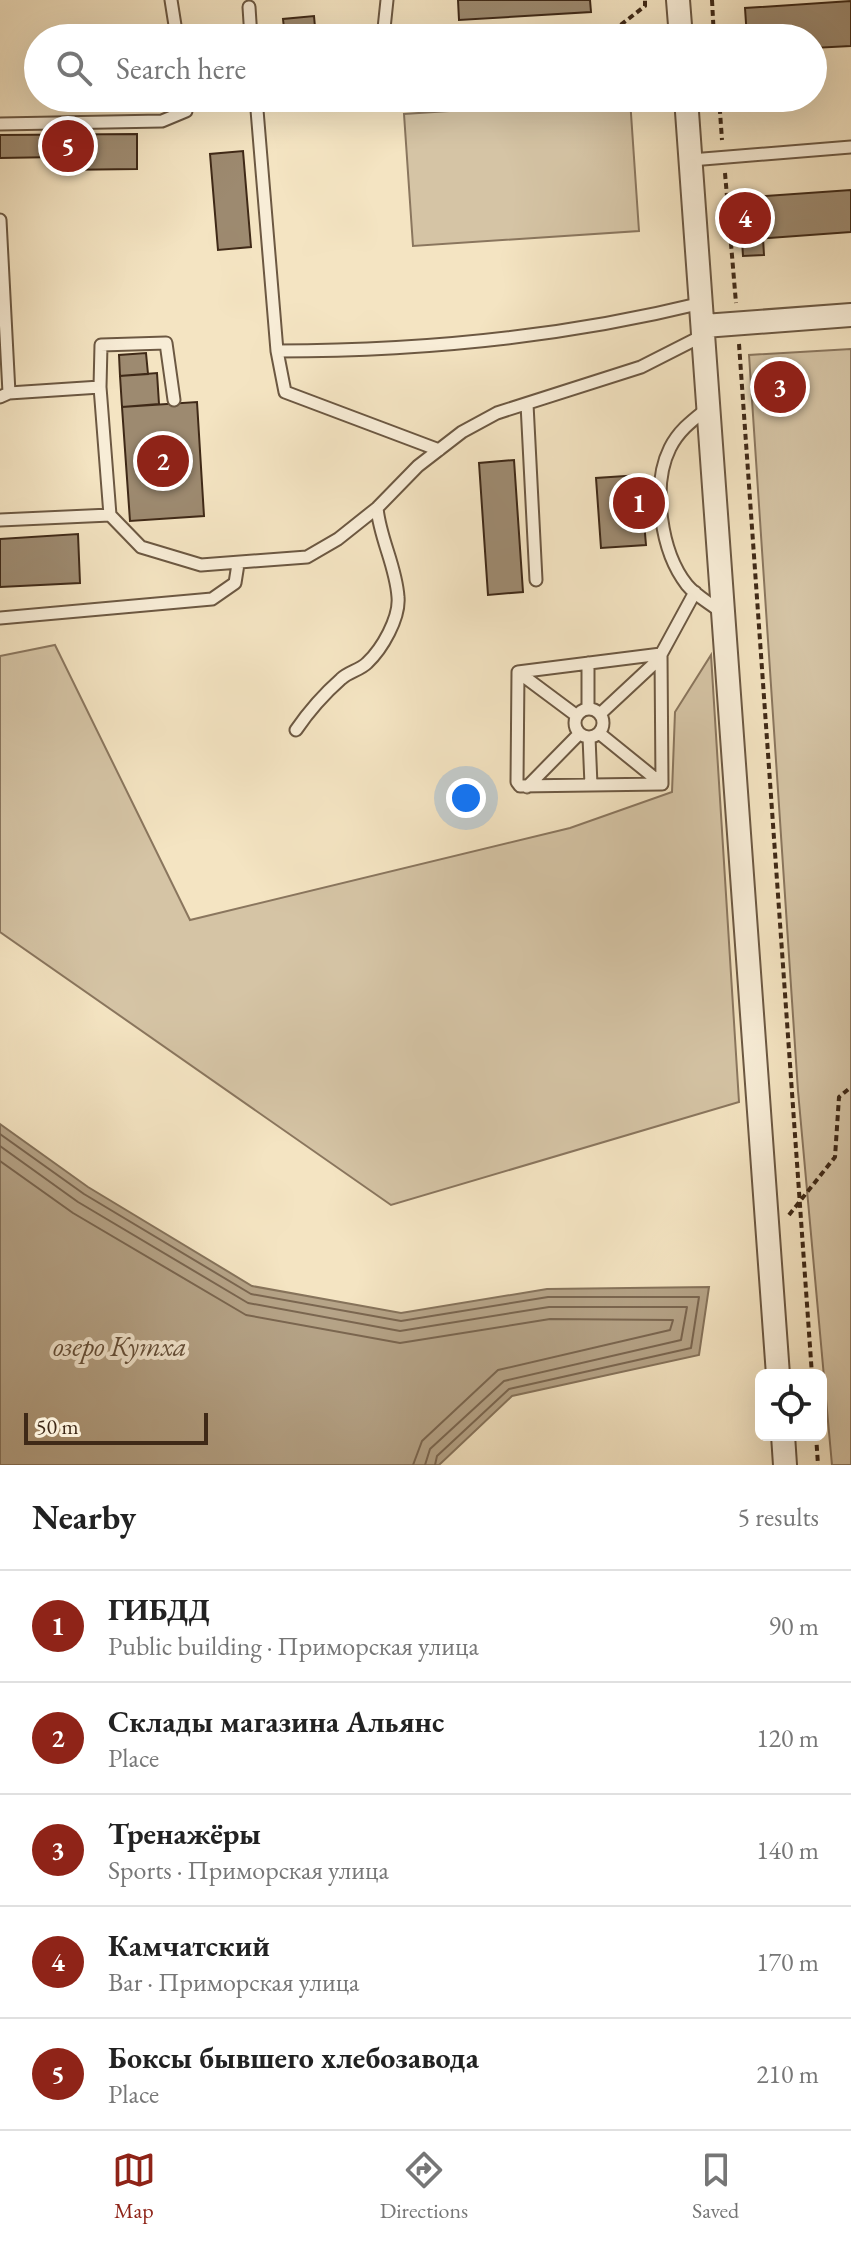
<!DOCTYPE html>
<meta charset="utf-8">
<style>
:root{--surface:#fff;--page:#f2f2f2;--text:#222;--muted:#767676;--line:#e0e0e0;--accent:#8f2418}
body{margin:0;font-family:"EB Garamond",serif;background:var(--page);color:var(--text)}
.controls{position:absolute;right:24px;bottom:24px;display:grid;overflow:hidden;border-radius:12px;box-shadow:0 8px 32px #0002}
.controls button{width:72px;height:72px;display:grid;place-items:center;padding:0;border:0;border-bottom:2px solid var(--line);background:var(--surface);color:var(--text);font:40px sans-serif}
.scale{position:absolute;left:24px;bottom:20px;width:184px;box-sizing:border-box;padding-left:8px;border:4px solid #3f2917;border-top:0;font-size:22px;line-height:28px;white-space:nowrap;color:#3f2917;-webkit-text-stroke:6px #f8edd7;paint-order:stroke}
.you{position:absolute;left:466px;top:798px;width:28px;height:28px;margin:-20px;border:6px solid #fff;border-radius:50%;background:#1a73e8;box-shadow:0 0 0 12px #1a73e833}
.badge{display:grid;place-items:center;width:52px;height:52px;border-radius:50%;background:var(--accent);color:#fff;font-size:26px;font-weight:700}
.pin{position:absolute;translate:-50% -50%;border:4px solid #fff;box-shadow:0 2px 8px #0006}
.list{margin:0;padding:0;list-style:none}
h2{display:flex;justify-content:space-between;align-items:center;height:104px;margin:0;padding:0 32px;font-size:34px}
h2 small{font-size:26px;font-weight:400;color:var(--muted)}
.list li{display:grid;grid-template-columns:52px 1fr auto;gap:24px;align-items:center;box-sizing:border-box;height:112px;padding:0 32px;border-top:2px solid var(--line)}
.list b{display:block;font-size:30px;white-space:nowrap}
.list p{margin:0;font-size:26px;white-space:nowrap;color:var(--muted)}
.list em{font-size:26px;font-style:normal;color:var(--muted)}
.icon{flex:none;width:44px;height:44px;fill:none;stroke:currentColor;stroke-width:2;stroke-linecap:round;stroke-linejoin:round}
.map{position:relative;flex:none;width:851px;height:1465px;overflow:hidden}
.search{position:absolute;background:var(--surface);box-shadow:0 8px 32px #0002;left:24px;right:24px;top:24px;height:88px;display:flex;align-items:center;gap:20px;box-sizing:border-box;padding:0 28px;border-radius:44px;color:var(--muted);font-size:30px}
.sheet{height:664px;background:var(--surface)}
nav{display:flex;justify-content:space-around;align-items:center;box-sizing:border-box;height:112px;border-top:2px solid var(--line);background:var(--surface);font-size:22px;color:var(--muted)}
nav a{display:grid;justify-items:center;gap:4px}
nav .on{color:var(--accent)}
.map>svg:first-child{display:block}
</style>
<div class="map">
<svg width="851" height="1465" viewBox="0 0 851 1465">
<rect width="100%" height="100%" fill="#f4e4c2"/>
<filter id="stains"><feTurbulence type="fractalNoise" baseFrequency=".0025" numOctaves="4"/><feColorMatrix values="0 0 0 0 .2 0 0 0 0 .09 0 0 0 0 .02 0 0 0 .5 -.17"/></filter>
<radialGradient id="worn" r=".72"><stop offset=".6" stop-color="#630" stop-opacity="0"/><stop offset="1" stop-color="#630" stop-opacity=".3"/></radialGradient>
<path fill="#d5c4a5" stroke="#8a765e" stroke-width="2" d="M630,99L639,231L413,246L404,114Z
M851,349V1465H832L798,1091L749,355Z
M55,645L190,920L570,828L672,792L675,712L711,655L739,1102L391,1205L0,932V656Z"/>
<path fill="#b6a488" stroke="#86735b" stroke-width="2" d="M0,1124L88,1187L252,1286L401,1313L547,1289L709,1287L699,1355L512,1396L439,1465H0Z"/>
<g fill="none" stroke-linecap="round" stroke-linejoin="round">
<path stroke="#7a6650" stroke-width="2" d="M0,1134L84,1194L251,1294L401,1321L548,1297H699L691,1348L509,1389L437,1456L435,1465
M0,1146L78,1202L248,1303L400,1331L549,1307H687L681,1340L504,1381L430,1449L425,1465
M0,1161L73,1213L246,1315L400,1343L550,1319L673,1320L670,1330L498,1370L422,1441L413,1465"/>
</g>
<path fill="#9d8a70" stroke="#3f2917" stroke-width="2" d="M458,0H590L591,12L459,20Z
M851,1V46L813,48V38H747L745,8Z
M314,16L316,38H285L283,19Z
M137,134V169L58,170V157L0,158V135Z
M243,151L251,247L218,250L210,154Z
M851,190V232L742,240L739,198Z
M763,238L764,255L743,256L742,240Z
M146,353L148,374L120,376L119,355Z
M157,373L159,404L122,407L120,376Z
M197,402L204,516L130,521L122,407Z
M514,460L523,592L488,595L479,463Z
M640,475L646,545L601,548L596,478Z
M78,534L80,583L0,587V539Z"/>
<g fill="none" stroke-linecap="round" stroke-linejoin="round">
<defs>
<path id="service" d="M171,0L177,38
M249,7L251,38
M383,38L387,0
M256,98L277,351C419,351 564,337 702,303
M0,124L162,121L186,111V98
M691,160L851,147
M0,220L9,393
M277,351L285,392L439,450
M100,387L110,515
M0,397L9,393L100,387L101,345L166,343L174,400
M527,404L536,580
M708,408C693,420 679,430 670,448C651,486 661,552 687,585C696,596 710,603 721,612
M0,520L110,515L141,547L201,565L307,557L338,539L377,508L418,466L462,432L497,413L641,367L704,335
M0,618L212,599L235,583L238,564
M588,663V708
M518,672L661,654L662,784L520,786L517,782L518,672L577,716
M575 723a14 14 0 1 1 28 0a14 14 0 1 1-28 0Z
M600,714L658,660L695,592
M296,730C309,711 324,694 341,679C348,672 360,670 367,663C382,649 400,618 398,597C396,566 380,539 377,508
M599,733L662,784
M589,737L591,785
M527,787L579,734"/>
<path id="minor" d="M678,0L681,38
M686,98L778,1375
M704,326L851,315
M783,1435L785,1465"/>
</defs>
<use href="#service" stroke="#6c5842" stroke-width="15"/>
<use href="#minor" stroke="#6c5842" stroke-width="26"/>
<path stroke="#3f2917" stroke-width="4" stroke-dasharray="6 4" stroke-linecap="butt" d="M712,0L714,38
M534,38L609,34L645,6V0
M719,98L722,140
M725,173L736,303
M739,344L812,1375
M789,1215L835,1157L839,1097L851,1087
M816,1435L818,1465"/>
<use href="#service" stroke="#f8edd7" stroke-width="11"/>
<use href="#minor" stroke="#f8edd7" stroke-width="22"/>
</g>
<g text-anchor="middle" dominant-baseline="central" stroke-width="8" stroke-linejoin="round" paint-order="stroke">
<g font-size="28" font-style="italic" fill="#634e39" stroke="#f8edd7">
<text x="120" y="1346">озеро Кутха</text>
</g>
</g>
<rect width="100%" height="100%" filter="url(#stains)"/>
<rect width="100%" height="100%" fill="url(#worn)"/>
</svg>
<div class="controls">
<button><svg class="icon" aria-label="locate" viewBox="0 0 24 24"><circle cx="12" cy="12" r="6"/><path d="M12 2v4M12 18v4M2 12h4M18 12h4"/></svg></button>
</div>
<div class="scale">50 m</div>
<div class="you"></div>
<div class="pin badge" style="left:639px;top:503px">1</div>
<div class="pin badge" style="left:163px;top:461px">2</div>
<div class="pin badge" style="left:780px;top:387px">3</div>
<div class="pin badge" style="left:745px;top:218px">4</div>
<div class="pin badge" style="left:68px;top:146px">5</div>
<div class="search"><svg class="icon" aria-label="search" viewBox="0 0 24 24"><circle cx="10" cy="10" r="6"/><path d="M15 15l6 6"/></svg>Search here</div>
</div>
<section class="sheet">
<h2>Nearby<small>5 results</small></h2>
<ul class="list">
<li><span class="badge">1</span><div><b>ГИБДД</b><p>Public building · Приморская улица</p></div><em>90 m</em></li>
<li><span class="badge">2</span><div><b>Склады магазина Альянс</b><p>Place</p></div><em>120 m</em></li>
<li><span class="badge">3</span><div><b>Тренажёры</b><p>Sports · Приморская улица</p></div><em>140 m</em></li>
<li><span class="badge">4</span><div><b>Камчатский</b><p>Bar · Приморская улица</p></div><em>170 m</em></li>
<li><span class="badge">5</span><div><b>Боксы бывшего хлебозавода</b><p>Place</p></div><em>210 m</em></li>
</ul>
</section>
<nav>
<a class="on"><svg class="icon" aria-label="map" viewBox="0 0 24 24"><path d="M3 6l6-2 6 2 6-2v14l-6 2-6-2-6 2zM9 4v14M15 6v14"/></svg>Map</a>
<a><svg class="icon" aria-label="directions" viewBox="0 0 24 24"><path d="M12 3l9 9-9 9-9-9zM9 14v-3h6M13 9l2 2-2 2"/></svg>Directions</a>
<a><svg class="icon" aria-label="saved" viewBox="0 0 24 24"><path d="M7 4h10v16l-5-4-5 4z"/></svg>Saved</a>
</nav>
